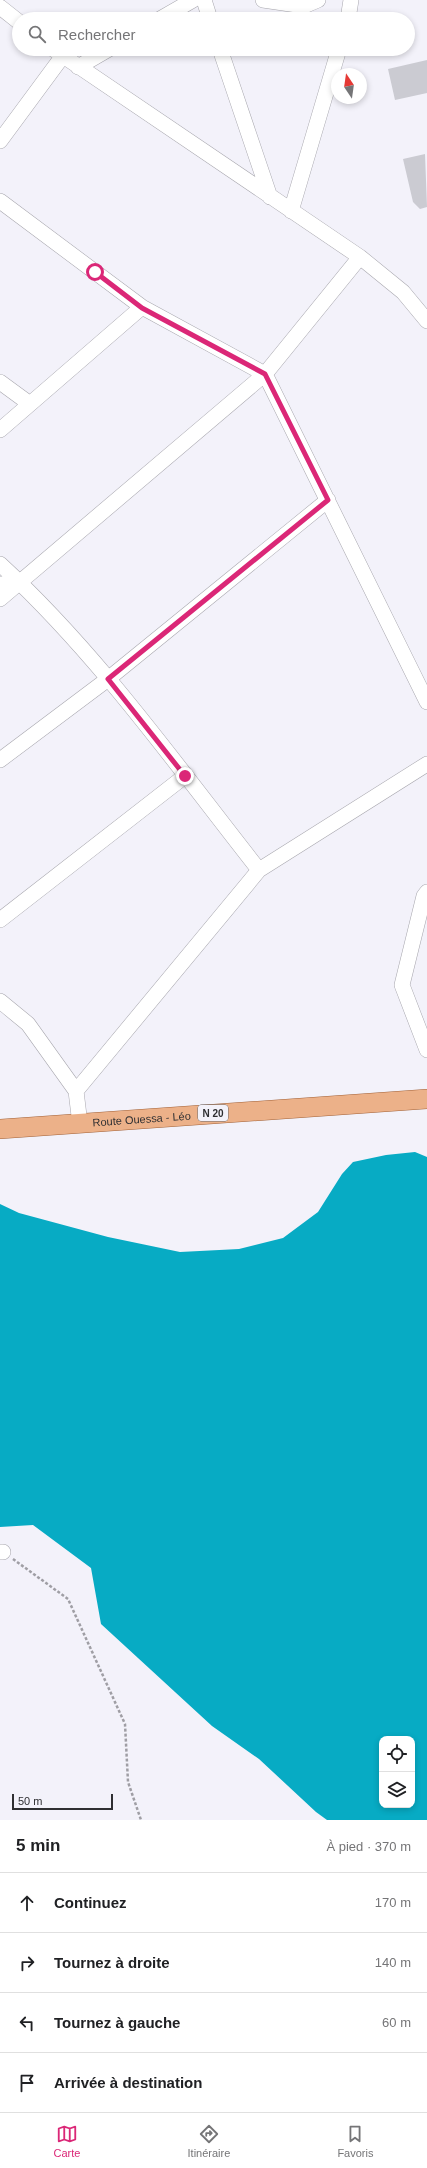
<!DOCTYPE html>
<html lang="fr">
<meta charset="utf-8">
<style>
:root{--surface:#fff;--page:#f2f2f2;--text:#202124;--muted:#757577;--line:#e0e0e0;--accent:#db2777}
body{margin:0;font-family:Helvetica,sans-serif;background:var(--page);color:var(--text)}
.controls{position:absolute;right:12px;bottom:12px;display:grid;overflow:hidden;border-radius:8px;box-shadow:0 2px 6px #0003}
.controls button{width:36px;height:36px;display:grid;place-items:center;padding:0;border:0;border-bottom:1px solid var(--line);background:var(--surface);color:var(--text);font:20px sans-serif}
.compass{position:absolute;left:331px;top:68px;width:36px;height:36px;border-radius:50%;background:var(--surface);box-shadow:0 2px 6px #0003;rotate:347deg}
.scale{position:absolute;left:12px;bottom:10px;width:101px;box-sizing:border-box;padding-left:4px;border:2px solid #2f2f32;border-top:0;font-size:11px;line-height:14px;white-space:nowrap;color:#2f2f32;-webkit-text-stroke:3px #f3f2fa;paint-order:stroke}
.stop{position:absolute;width:12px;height:12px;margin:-9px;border:3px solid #db2777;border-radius:50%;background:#fff}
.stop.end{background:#db2777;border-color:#fff;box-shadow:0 1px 4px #0008}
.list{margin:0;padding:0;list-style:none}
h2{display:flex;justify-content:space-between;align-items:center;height:52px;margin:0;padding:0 16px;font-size:17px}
h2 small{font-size:13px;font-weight:400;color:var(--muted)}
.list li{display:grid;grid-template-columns:26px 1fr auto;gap:12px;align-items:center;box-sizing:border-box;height:60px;padding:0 16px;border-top:1px solid var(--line)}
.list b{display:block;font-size:15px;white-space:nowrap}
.list em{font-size:13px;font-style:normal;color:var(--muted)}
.icon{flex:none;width:22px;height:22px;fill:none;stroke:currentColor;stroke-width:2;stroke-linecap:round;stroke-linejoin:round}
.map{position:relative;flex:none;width:427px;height:1820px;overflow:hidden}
.search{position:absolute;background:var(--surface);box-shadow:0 2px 6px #0003;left:12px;right:12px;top:12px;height:44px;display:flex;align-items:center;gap:10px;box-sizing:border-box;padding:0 14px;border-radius:22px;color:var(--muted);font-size:15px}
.sheet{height:292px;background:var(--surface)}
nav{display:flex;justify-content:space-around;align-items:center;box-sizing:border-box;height:56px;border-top:1px solid var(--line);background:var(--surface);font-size:11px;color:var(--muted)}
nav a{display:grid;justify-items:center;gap:2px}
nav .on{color:var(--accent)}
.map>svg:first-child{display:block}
</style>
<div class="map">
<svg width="427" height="1820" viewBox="0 0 427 1820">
<rect width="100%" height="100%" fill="#f3f2fa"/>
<path fill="#07abc4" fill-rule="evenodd" d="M415,1152L427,1157V1820H327L316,1812L259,1759L212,1726L101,1624L91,1568L33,1525L0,1527V1204L19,1213L108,1237L180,1252L239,1249L283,1238L318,1212L342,1174L353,1162L386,1155ZM382,1739H412V1805H382Z"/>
<path fill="#cbcbd2" d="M427,60V93L395,100L388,69Z
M425,154L427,207L420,209L413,202L403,159Z"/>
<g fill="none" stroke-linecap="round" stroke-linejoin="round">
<defs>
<path id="minor" d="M204,0L210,19
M263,0L304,6L318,0
M0,7L19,22
M160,19L193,0
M348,19L351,0
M53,49L360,257L403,292L427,321
M220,49L270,197
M78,67L109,49
M0,141L62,57
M0,201L142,307L265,374L427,702
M291,211L339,49
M0,382L30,404
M0,430L142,307
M0,564C98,654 177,766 259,870
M0,584L20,583
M0,599L265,374L360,257
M0,760L108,679L328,500
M427,892L424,896L402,985L427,1050
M0,920L185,776
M0,1001L28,1024L76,1091
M80,1124L76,1091L259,870L427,764
M0,1552H3"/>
<g id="major">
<path id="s1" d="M0,1129L427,1099"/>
</g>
</defs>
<use href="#minor" stroke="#a8a7ae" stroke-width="16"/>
<use href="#major" stroke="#a26238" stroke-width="20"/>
<path stroke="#9f9ea4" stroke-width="2.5" stroke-dasharray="3 2" stroke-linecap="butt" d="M13,1559L68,1599L125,1724L128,1782L141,1820"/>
<use href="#minor" stroke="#fff" stroke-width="15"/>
<use href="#major" stroke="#ecb189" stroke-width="19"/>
</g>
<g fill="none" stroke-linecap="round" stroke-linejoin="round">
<path stroke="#db2777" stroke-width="5" d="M95,272L142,308L265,374L328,500L108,679L185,776"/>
</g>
<g text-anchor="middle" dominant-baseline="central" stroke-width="4" stroke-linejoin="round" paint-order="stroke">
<rect fill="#f3f2fa" stroke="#6a6a6e" stroke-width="1" x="198" y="1105" width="30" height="16" rx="3"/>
<g font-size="10" font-weight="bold" fill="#2f2f32">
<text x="213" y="1113">N 20</text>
</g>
<g font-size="11" fill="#2f2f32" stroke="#f3f2fa">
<text stroke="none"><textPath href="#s1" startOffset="142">Route Ouessa - Léo</textPath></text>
</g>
</g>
</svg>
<div class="controls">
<button><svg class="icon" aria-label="locate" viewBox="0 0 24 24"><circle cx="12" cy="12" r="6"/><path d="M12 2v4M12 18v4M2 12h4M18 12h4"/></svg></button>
<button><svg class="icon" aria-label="layers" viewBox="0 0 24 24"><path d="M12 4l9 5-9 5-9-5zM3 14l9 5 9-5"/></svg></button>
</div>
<svg class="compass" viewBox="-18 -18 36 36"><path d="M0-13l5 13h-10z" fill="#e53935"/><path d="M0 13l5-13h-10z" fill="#757577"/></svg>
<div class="scale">50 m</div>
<div class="stop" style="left:95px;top:272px"></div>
<div class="stop end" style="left:185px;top:776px"></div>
<div class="search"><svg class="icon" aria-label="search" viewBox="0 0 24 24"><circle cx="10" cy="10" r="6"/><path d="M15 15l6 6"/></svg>Rechercher</div>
</div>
<section class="sheet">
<h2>5 min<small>À pied · 370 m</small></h2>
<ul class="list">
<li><svg class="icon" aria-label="ahead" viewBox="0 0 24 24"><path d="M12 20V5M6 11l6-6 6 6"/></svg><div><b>Continuez</b></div><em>170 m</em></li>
<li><svg class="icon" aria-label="right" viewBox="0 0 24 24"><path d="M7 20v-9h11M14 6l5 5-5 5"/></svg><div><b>Tournez à droite</b></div><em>140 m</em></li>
<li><svg class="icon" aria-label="left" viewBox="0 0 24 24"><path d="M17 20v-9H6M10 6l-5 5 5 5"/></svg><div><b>Tournez à gauche</b></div><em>60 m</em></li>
<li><svg class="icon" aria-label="arrive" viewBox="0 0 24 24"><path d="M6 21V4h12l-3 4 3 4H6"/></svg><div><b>Arrivée à destination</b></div></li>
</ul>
</section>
<nav>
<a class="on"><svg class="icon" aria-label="map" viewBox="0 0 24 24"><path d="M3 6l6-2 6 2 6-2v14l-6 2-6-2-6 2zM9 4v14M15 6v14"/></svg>Carte</a>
<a><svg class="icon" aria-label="directions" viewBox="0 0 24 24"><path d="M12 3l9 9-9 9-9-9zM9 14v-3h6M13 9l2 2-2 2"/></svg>Itinéraire</a>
<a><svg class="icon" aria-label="saved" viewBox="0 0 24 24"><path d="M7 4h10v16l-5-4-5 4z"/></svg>Favoris</a>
</nav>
